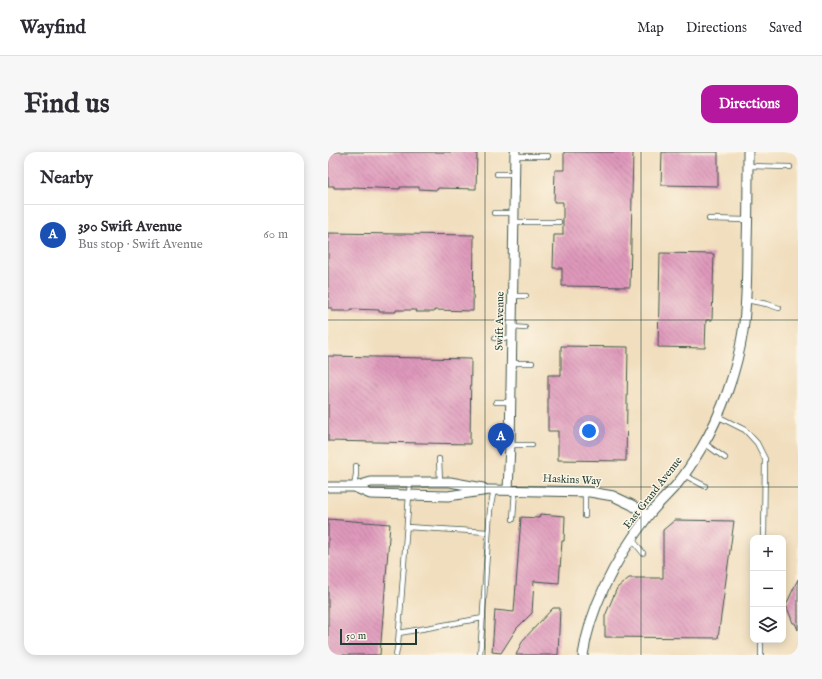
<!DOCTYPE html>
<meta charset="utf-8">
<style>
:root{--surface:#fff;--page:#f7f7f7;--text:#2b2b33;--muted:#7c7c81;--line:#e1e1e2;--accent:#b5179e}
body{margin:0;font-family:"IM FELL English",serif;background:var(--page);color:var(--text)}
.controls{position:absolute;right:12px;bottom:12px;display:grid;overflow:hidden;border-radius:8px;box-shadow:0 2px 10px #0003}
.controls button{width:36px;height:36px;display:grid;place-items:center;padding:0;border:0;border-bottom:1px solid var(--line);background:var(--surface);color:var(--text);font:20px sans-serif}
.scale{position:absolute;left:12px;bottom:10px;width:77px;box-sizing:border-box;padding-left:4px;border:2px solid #1f3d34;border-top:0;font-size:11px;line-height:14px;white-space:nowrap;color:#1f3d34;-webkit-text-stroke:3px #fcf5e5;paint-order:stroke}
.you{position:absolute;left:261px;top:279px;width:14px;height:14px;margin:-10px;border:3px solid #fff;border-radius:50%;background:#1a73e8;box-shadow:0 0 0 6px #1a73e833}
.badge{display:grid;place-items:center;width:26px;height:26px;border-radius:50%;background:var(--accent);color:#fff;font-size:13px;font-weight:700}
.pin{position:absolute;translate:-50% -33px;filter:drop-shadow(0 1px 2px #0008)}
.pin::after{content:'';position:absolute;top:21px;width:14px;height:12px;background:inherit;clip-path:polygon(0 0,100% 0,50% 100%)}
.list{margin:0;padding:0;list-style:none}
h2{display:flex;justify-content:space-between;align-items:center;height:52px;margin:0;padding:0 16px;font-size:17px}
h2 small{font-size:13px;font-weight:400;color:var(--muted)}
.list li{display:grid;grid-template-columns:26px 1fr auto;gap:12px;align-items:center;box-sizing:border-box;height:60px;padding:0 16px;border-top:1px solid var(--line)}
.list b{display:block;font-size:15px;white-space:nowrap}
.list p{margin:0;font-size:13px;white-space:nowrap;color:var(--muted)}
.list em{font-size:13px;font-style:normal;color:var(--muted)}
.icon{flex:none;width:22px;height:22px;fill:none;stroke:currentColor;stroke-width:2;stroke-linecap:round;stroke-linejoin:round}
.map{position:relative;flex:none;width:470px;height:503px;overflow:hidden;border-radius:12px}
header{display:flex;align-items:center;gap:24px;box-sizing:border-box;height:56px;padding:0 20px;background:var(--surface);border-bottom:1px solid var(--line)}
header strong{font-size:19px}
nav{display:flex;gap:22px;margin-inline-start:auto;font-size:14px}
.intro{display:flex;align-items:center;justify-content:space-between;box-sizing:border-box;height:96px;padding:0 24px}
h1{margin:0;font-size:28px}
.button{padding:10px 18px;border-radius:12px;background:var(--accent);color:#fff;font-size:14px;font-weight:700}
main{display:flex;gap:24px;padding:0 24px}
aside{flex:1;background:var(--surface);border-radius:12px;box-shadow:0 2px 10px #0003}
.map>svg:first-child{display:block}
</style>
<header>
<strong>Wayfind</strong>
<nav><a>Map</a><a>Directions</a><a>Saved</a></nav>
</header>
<div class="intro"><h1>Find us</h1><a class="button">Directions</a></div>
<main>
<aside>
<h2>Nearby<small></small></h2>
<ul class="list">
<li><span class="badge" style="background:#1a4fb4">A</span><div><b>390 Swift Avenue</b><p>Bus stop · Swift Avenue</p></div><em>60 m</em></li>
</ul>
</aside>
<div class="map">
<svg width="470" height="503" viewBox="0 0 470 503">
<defs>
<pattern id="building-back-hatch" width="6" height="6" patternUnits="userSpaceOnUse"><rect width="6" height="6" fill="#df98bb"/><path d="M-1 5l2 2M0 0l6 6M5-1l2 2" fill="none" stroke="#b47d99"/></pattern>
</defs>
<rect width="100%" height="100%" fill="#fcf5e5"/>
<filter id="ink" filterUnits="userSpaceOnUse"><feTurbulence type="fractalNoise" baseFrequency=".025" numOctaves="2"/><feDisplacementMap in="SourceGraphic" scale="8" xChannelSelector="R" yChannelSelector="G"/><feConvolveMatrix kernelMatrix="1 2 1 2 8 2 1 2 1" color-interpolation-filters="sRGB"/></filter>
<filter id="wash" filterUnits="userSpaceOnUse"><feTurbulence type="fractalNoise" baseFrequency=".012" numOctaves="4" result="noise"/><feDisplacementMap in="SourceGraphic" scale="16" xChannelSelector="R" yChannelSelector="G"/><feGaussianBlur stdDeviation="0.9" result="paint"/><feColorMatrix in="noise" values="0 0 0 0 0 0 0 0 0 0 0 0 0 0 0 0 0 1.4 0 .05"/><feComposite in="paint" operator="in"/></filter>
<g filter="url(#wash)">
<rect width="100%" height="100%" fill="#f1debe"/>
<g id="blocks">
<path fill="url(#building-back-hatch)" d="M0,0H149L148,37L110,36L109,38L91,37V35H72V37L25,35V36H6V34H0Z
M236,0H305L302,135L234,134V116H225L226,83H235V50H226L227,18H236Z
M334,0H390V34L333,33Z
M0,81L146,83L145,159L106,158V160H88L89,158H68V160H51V158L23,157V159H4V156H0Z
M332,101L386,102L384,168H378L377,196L330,195Z
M233,194L300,195L298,309L230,308V279H220V223H233Z
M0,204L143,207L142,292L0,289Z
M212,362L237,364L236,389H234L231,431L206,429L204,461L189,476L173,501L164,500L167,458L186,460L193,365L211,366Z
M0,367L62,372L52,503H0Z
M347,368L406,369L390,486L277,485V464L289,436L301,426H335V378Z
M470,427V478L467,471H465L458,453Z
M225,456H232L230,503H188L195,488Z"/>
</g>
</g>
<g filter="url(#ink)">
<use href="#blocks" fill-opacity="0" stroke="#3e5549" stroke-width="1"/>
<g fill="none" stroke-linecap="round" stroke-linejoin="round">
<defs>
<path id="lane" d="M187,4H220
M420,14L462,15
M169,22H187
M166,61H186
M381,67L419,68
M186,70H231
M185,144H198
M418,148L439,152L451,156
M184,175L197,176
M167,186H184
M183,211H204
M168,250H183
M389,264L417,278L429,291L437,307L436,386
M376,291L397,306
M182,293H204
M111,307L112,330
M356,323L377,334
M26,335L28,322V314
M257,364V339
M185,367L187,338
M79,375L160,380
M304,387L315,401
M71,481L155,466
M433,488V503
M68,503L70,492L82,330
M152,503L162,358L166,338"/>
<path id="street" d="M0,335H26L43,330H122L155,336
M26,335L42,342L120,344L161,338L262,340L285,344L304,353L320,364
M180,338L182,293L187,0
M255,503C263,451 289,405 320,364C329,352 341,342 350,331C359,320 367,307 374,295C394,261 409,218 415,179C419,150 419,120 419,91C420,61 420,30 420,0"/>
</defs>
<use href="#lane" stroke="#3e5549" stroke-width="6"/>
<use href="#street" stroke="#3e5549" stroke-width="11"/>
<use href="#lane" stroke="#fff" stroke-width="4.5"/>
<use href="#street" stroke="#fff" stroke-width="9"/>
</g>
</g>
<path fill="none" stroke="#1f3d34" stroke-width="1" stroke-opacity="0.55" d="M157,0V503M313,0V503M0,168H470M0,335H470"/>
<g text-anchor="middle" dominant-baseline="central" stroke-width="3" stroke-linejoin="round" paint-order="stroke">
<g font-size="11" fill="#1f3d34" stroke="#fcf5e5">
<text transform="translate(172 169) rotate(-89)">Swift Avenue</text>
<text transform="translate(244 328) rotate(3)">Haskins Way</text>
<text transform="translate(325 341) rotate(-52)">East Grand Avenue</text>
</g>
</g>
</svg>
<div class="controls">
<button>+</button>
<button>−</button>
<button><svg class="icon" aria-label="layers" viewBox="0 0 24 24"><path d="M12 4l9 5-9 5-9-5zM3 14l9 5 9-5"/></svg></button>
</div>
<div class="scale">50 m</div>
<div class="you"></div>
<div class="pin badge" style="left:173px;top:304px;background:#1a4fb4">A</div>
</div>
</main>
